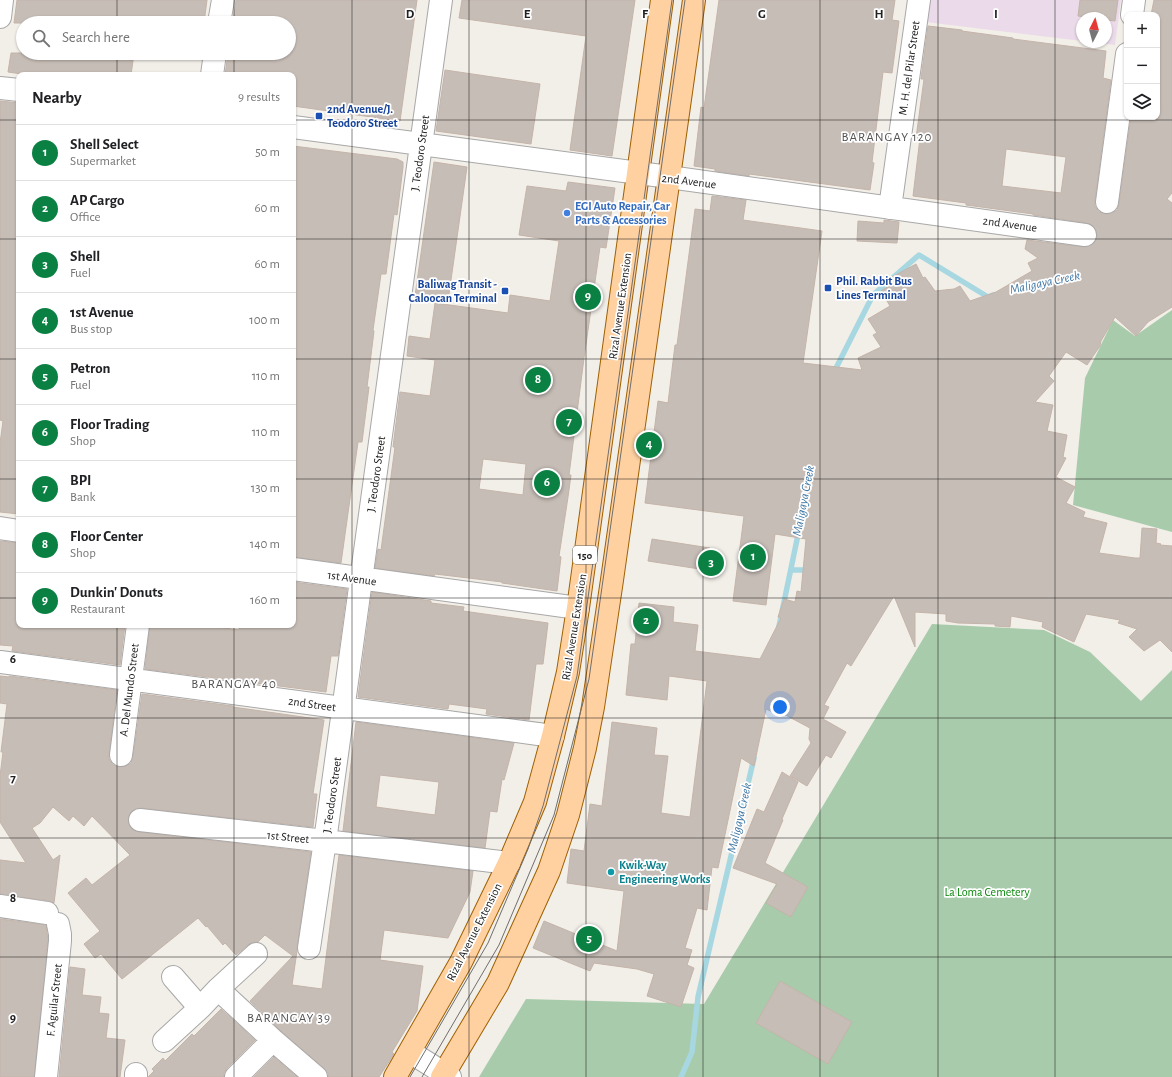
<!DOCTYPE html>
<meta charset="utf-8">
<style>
:root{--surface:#fff;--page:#f6f6f6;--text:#202124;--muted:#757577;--line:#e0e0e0;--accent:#0b8043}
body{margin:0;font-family:"Alegreya Sans",sans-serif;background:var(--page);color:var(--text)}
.controls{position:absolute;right:12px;top:12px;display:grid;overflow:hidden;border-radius:8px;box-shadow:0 1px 3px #0004}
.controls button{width:36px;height:36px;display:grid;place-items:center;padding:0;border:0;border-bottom:1px solid var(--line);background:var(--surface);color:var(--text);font:20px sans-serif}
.compass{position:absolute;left:1076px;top:12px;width:36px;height:36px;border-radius:50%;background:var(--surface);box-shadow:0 1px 3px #0004;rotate:6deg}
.you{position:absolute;left:780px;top:707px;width:14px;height:14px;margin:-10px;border:3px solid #fff;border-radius:50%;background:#1a73e8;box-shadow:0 0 0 6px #1a73e833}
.badge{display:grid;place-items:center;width:26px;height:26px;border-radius:50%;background:var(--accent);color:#fff;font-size:13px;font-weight:700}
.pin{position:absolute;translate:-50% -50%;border:2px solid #fff;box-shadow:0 1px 4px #0006}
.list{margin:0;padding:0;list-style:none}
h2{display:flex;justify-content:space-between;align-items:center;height:52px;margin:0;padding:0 16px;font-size:17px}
h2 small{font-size:13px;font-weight:400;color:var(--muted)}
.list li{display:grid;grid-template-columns:26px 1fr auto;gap:12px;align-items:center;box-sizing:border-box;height:56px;padding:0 16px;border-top:1px solid var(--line)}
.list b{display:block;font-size:15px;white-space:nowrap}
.list p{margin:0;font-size:13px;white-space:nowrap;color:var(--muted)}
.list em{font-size:13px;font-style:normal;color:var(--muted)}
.icon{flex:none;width:22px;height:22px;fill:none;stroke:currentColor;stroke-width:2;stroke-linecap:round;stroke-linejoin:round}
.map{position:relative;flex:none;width:1172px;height:1077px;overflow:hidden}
.search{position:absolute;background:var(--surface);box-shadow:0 1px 3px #0004;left:16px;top:16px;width:280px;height:44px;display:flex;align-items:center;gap:10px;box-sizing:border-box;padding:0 14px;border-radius:22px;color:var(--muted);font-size:15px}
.panel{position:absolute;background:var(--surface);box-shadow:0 1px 3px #0004;left:16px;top:72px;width:280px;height:556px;border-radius:8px}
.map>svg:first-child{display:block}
</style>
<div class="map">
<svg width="1172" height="1077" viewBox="0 0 1172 1077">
<rect width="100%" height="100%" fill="#f2eee8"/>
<path fill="#ebdae9" d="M929,0H1121L1115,45L1091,42H1106V18H1082V41L926,22Z"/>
<path fill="#a8ccab" d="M1172,310V532L1073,505L1085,378L1113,320L1135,336Z
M932,624L1044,630L1090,652L1141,701L1172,670V1077H479L526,999L704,1004Z"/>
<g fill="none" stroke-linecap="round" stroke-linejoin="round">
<path stroke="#a7d7e1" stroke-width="5.5" d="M833,374L873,295L919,255L988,297L993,295
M791,570H810
M779,626L799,530
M681,1077L692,1052L698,997L754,758"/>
</g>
<path fill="#c7bdb7" stroke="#c4b4a9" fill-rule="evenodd" d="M17,0H207L204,23H14Z
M236,0H417L400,121L293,106V75H225L228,53H289V23H233Z
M462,0H635L612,156L570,150L586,36L459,18Z
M719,0H895L892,20L899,21L892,73L883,72L872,162L874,163L870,190L749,174V176L715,171V169L694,166L701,107L704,108Z
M1080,0H1118L1115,21L1106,20V18H1093L1078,16Z
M1154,0H1172V193L1167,199L1172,203V307L1148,322L1136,336L1115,317L1101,341L1100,346L1087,365L1066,352L1049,376L1054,381L1035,402L1053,405L1047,431L1067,435L1063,457L1066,458L1056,477L1075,487L1066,503L1085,512L1083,517L1107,523L1099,553L1135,558H1140L1142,528L1157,529L1156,543L1161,544L1160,545L1172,546V652L1160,640L1144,651L1129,637L1137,629L1118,623L1120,620L1086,614L1074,642L1042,627L1043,622L1011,616L1010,627L995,626V624L958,623L946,621V614L915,612V647L894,596L851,666L847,663L824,705L829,707L823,719L846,732L831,758L826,755L807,786L790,776L811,743L809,739L810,728L776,710L775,713L766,709L754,766L741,758L718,868L712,867L707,910L697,908L685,948L692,950L687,965L694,968L681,1007L647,996L654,974L637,969L594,963L590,971L533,948L544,921L617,951L624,891L567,883L571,849L584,851L590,804L602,806L612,722L657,728L654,755L668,756L661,813L690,817L707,681L669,676L667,700L626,695L631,644H635L639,603L674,607L673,622L698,625L695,651L760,659L781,618L778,617L784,599L795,602L797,591L801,592L806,539L775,534L766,605L733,601L744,516L645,503L658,401L668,403L675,345H677L695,209L710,211L712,196L746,200L743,220L822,231L803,363L862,370L858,358L881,347L873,335L877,333L868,319L890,306L881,291L892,284L888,279L916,264L923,278L925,277L935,291L954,289L960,286L970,301L996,292L1032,271L1028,263L1038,258L1025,249L1027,240L1084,247L1090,246L1095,242L1097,237L1096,230L1092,225L1087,223L1033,215V214L966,205V203L913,196L920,138H916L924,79H921L928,26L962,30V31L1013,38V39L1106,51L1103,78L1111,80L1095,200V206L1099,212L1106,214L1112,213L1117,210L1119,204L1131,117H1157V15H1151ZM1006,149L1066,157L1061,193L1002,186Z
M11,53H134L131,75H29L8,72Z
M445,70L540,84L531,144L436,131Z
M0,101L19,103V514L0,512V443L3,421L0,420Z
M293,146L397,159L403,162V167L397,215L394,214L386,274H381L373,330L374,331L367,387H369L362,442H358L341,563L293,557Z
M434,162L467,167L448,301L415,296Z
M568,182L615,188L606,248L600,247L584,358L569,475H571L568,497L559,556L561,557L557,591L502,583V582L435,574L434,576L375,568L378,549L381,550L395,447H393L400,392L430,396L435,360L407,356L409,336L430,339L435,303L508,313L510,295L550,301L559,241L519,235L527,186L566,191ZM483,459L526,464L523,495L479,489Z
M884,220L899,222L897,243L857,241L858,221L884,223Z
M652,539L710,548L706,570L648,561Z
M0,541L19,543V625H125L120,665L12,651L13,646L0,645Z
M293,582L347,589L338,656H331L326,692L145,669L150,625H210V626L239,630L240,625H293Z
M372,592L431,601V603L464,607L463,611L548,623L543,664H536L529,720L486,714L487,709L449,704L448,709L358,697Z
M0,676L9,677V676L117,690L109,754V759L113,765L119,767L126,766L131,763L133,757L142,694L233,706V707L324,720L313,794H317L313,827L141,808L135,809L130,813L128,818L129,825L133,830L139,832L311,852L297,946V951L292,985L322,989L339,855L473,871L470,892L448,938L384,930L380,960L423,966L417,1011L392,1052L394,1054L379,1077H328V1073L324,1068L281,1031L250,1001L293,956L265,935L258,942H253L248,945L236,955L225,943L223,945L207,926L206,927L198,918L122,979L101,954L95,958L84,944L100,931L68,893L86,878L92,885L130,855L92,816L84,826L73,816L69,821L53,807L40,823L32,828L53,860L60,855L54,903L49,901L0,894V860L26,863L0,822V776L3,752H1L7,704L0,703Z
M356,722L514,743L504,780L502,779L497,812L490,811L485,848L343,831ZM380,775L439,782L435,815L376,807Z
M782,772L798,782L782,819L783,820L765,863L808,887L791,917L766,903L777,884L733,868L757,809L764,812Z
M0,919L46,925L48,940L34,1077H0Z
M70,967L85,969L82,995L101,997L99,1013L109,1014L106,1038L125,1040L120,1077H59Z
M780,981L852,1022L828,1064L756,1023Z
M221,1009L255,1040L227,1068L224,1073V1077H148L154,1071L152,1069L163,1058L165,1061L192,1034L194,1036Z
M274,1057L297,1077H254Z"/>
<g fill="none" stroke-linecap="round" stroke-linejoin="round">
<defs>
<path id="minor" d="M1132,15L1134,0
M0,17L2,0
M219,23L223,0
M212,75L215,53
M0,88L19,90
M293,127L669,177L1085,235
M1107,202L1127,54
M890,208L919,0
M0,528L19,531
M293,569L578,608
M0,662L553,736
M121,755L138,625
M140,820L325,841L509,863
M0,906L47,913
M309,948L325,841L441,0
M173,977L200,1008
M218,989L273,1040
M164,1041L200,1008L218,989L256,954
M410,1052L450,1077
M46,1077L60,941V934L58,924
M136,1077V1074
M236,1077L273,1040L316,1077"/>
<path id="major" d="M395,1077L461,962L509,863L535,802L553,736L568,672L578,608L662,0
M442,1077L498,983L549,871L568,815L585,748L593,707L612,580L694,0"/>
</defs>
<use href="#minor" stroke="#a8a8a8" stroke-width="24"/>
<use href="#major" stroke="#9f6000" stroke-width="24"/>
<use href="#minor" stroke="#fff" stroke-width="22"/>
<use href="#major" stroke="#ffd0a0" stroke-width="22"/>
<path stroke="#6f6f6f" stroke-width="1" d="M410,1077L488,943L528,849L543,806L577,676L672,0
M422,1077L499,945L554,815L589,679L685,0"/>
</g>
<path fill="none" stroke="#212121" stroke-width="1" stroke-opacity="0.55" d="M117,0V23M234,0V23M352,0V1077M469,0V1077M586,0V1077M703,0V1077M820,0V1077M938,0V1077M1055,0V1077M117,53V75M234,53V75M0,120H19M293,120H1172M0,239H19M293,239H1172M0,359H19M293,359H1172M0,479H19M293,479H1172M0,598H19M293,598H1172M117,625V1077M234,625V1077M0,718H1172M0,838H1172M0,957H1172"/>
<g fill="#1a4fb4" stroke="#fff" stroke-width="1.5">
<rect x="315" y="112" width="8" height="8" rx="2"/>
<rect x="824" y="284" width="8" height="8" rx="2"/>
<rect x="501" y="287" width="8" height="8" rx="2"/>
</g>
<circle fill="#3f7fe0" stroke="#fff" stroke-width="1.5" cx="567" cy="213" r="4"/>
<circle fill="#0f9aa8" stroke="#fff" stroke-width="1.5" cx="611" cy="872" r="4"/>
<g text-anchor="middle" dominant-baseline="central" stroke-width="3.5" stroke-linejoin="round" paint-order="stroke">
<rect fill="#fff" stroke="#646464" stroke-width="1" x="573" y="546" width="24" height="18" rx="3"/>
<g font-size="11" font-weight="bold" fill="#212121">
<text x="585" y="555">150</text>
</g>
<g font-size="12" fill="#212121" stroke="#fff">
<text transform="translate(909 68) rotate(-82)">M. H. del Pilar Street</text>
<text transform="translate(420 153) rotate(-82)">J. Teodoro Street</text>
<text transform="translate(689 181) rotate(7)">2nd Avenue</text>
<text transform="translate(1010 224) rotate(8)">2nd Avenue</text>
<text transform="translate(620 306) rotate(-82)">Rizal Avenue Extension</text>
<text transform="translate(376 474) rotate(-82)">J. Teodoro Street</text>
<text transform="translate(352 578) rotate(8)">1st Avenue</text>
<text transform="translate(574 627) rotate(-81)">Rizal Avenue Extension</text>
<text transform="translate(129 690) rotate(-83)">A. Del Mundo Street</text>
<text transform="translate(312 704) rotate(8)">2nd Street</text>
<text transform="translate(332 795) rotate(-82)">J. Teodoro Street</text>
<text transform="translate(288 837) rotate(6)">1st Street</text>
<text transform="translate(474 932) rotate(-63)">Rizal Avenue Extension</text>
<text transform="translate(54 1000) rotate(-84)">F. Aguilar Street</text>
</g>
<g font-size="12" font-weight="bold" fill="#164399" stroke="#fff" text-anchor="start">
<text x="327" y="109">2nd Avenue/J.<tspan x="327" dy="14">Teodoro Street</tspan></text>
<text x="836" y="281">Phil. Rabbit Bus<tspan x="836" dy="14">Lines Terminal</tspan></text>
<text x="497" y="284" text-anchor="end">Baliwag Transit -<tspan x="497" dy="14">Caloocan Terminal</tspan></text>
</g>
<g font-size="12" font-weight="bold" fill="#366cbe" stroke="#fff" text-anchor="start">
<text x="575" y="206">EGI Auto Repair, Car<tspan x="575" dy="14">Parts &amp; Accessories</tspan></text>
</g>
<g font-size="12" font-weight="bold" fill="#0d838f" stroke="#fff" text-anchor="start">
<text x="619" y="865">Kwik-Way<tspan x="619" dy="14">Engineering Works</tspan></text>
</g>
<g font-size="12" fill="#08870a" stroke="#fff">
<text x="987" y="892">La Loma Cemetery</text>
</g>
<g font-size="13" letter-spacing="1" fill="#545454" stroke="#fff">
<text x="887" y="137">BARANGAY 120</text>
<text x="234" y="684">BARANGAY 40</text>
<text x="289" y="1018">BARANGAY 39</text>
</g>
<g font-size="13" font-style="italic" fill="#437aa6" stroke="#fff">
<text transform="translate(1045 283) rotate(-12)">Maligaya Creek</text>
<text transform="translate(804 501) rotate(-79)">Maligaya Creek</text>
<text transform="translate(740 818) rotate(-77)">Maligaya Creek</text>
</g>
</g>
<g font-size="13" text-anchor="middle" font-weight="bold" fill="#212121" stroke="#fff" stroke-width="3.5" stroke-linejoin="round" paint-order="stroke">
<text x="410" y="18">D</text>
<text x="527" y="18">E</text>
<text x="645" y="18">F</text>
<text x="762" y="18">G</text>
<text x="879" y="18">H</text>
<text x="996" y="18">I</text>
<text x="13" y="663">6</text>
<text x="13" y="782">7</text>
<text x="13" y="902">8</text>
<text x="13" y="1022">9</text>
</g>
</svg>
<div class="controls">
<button>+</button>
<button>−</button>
<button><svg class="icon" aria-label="layers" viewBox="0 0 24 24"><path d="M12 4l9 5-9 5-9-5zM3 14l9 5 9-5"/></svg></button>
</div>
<svg class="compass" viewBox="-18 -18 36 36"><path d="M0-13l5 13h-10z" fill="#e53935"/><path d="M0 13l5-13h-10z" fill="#757577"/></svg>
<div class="you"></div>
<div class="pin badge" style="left:753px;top:557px">1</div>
<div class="pin badge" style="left:646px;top:621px">2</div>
<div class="pin badge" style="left:711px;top:563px">3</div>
<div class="pin badge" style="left:649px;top:445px">4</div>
<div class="pin badge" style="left:589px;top:939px">5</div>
<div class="pin badge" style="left:547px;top:483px">6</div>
<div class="pin badge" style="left:569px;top:422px">7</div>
<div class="pin badge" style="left:538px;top:380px">8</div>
<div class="pin badge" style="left:588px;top:297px">9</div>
<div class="search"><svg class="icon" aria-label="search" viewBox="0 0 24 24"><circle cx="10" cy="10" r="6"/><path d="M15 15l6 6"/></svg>Search here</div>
<section class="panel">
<h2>Nearby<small>9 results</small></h2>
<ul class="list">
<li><span class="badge">1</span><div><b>Shell Select</b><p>Supermarket</p></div><em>50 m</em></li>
<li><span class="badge">2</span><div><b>AP Cargo</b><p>Office</p></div><em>60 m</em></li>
<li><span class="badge">3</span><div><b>Shell</b><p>Fuel</p></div><em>60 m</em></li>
<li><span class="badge">4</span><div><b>1st Avenue</b><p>Bus stop</p></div><em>100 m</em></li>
<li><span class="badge">5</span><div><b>Petron</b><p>Fuel</p></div><em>110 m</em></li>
<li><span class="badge">6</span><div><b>Floor Trading</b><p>Shop</p></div><em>110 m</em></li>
<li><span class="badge">7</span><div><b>BPI</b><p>Bank</p></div><em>130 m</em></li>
<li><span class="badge">8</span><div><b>Floor Center</b><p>Shop</p></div><em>140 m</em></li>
<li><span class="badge">9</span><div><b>Dunkin' Donuts</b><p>Restaurant</p></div><em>160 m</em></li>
</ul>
</section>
</div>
